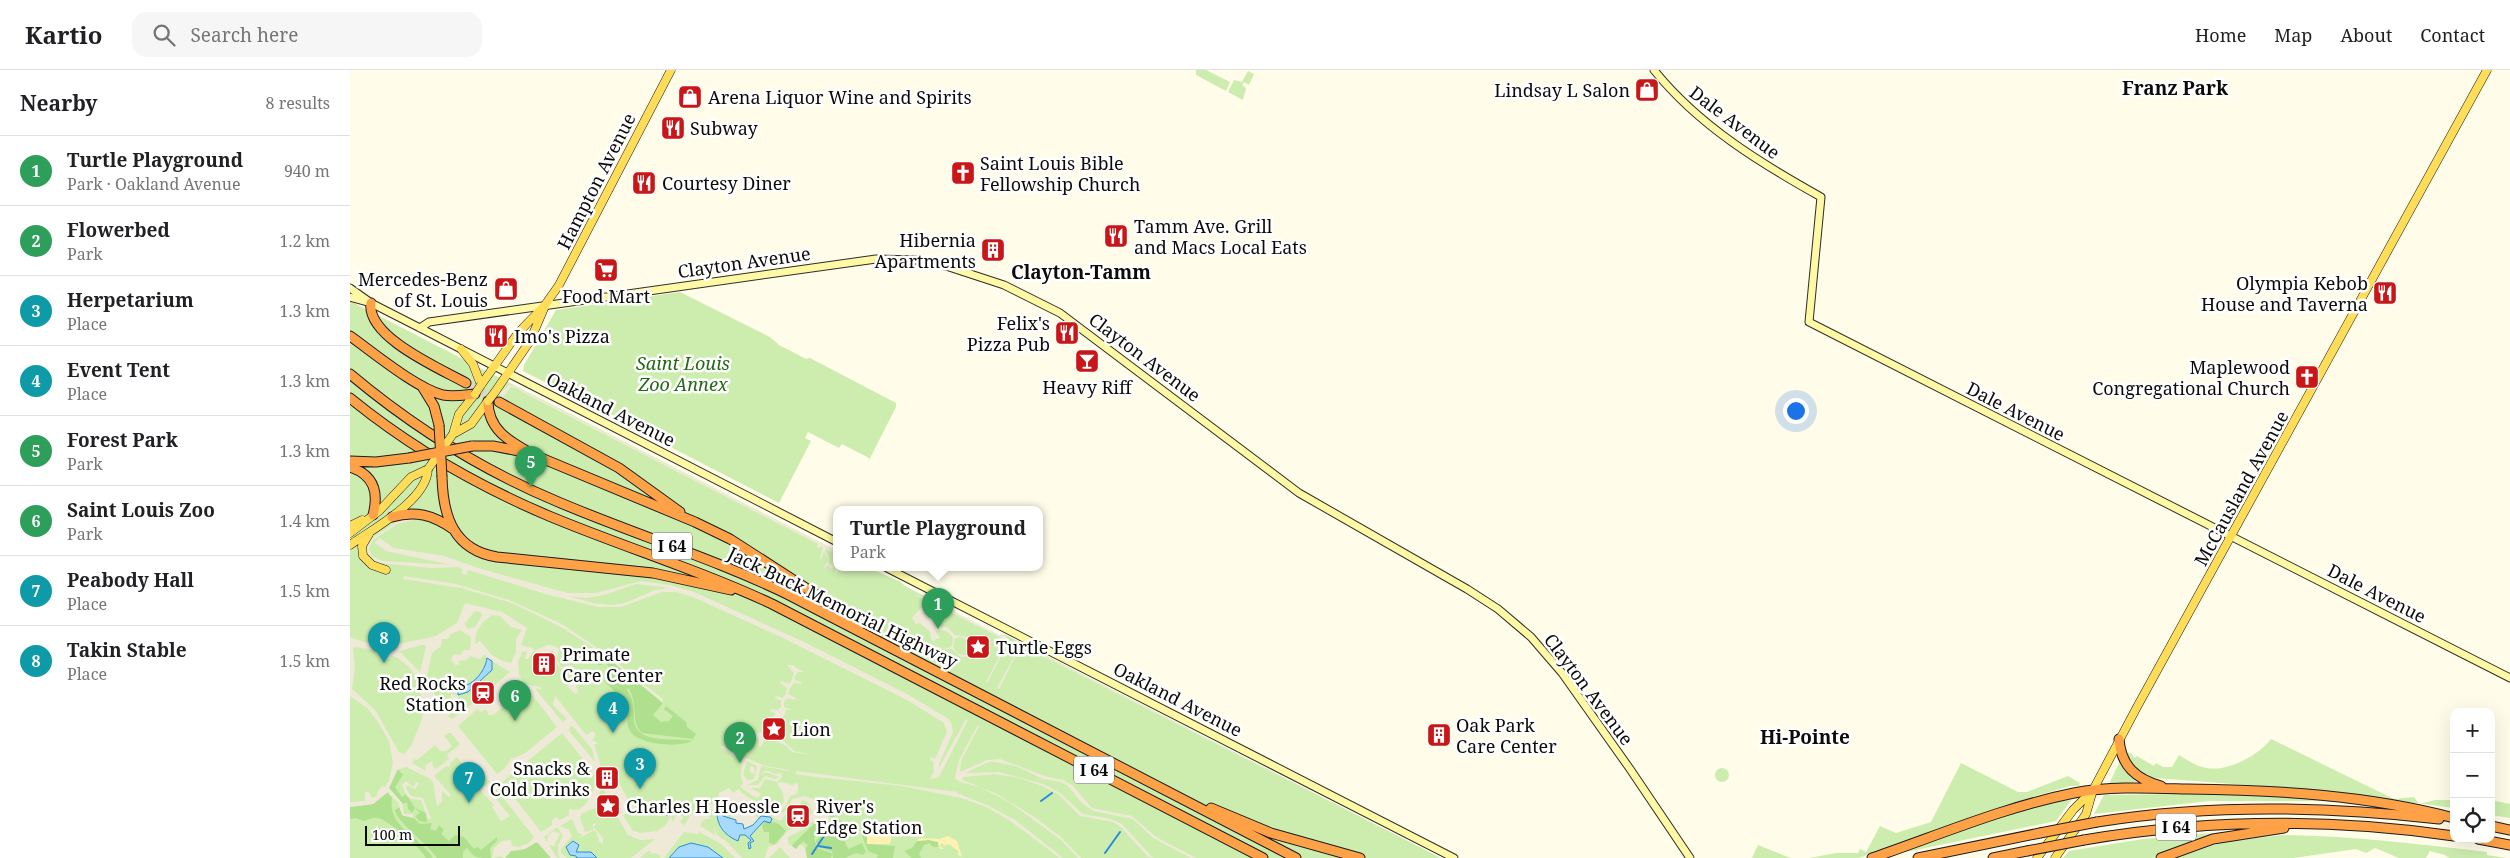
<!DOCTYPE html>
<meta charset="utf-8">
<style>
:root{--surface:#fff;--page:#f6f6f6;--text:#202124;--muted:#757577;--line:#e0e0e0;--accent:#c91618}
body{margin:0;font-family:"Noto Serif",serif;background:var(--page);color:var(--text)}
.controls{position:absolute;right:15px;bottom:15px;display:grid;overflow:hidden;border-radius:10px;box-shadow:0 5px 20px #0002}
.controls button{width:45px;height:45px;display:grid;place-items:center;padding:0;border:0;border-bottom:1px solid var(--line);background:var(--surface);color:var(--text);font:25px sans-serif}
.scale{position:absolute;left:15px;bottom:12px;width:95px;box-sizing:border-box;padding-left:5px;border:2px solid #0b0b0b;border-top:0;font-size:14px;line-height:18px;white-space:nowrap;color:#0b0b0b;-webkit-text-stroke:4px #fff;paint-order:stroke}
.you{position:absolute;left:1445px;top:340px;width:18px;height:18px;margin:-12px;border:4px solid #fff;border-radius:50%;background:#1a73e8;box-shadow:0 0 0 8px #1a73e833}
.badge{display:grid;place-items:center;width:32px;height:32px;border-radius:50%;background:var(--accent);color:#fff;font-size:16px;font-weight:700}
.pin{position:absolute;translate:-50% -41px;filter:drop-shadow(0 1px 2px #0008)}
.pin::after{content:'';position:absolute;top:26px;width:18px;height:15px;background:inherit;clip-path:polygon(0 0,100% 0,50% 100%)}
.popup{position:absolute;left:483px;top:436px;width:210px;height:65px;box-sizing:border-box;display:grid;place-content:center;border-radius:10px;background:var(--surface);filter:drop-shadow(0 1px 4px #0005);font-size:16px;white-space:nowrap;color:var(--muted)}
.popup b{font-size:19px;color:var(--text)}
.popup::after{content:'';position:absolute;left:50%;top:100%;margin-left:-10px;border:10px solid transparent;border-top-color:var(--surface)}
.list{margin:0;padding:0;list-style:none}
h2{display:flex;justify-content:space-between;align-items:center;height:65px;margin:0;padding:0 20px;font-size:21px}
h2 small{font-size:16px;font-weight:400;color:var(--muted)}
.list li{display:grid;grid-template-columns:32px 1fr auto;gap:15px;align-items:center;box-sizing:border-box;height:70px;padding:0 20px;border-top:1px solid var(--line)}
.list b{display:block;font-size:19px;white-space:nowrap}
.list p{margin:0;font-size:16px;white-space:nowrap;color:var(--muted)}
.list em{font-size:16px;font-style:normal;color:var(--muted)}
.icon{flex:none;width:28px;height:28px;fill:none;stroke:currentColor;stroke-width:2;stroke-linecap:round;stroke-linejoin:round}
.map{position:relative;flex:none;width:2160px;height:788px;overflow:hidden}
header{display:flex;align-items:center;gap:30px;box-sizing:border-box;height:70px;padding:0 25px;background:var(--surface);border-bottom:1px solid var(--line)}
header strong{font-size:24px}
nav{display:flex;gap:28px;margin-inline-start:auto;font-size:18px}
.search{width:350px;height:45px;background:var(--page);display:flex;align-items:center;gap:12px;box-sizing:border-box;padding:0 18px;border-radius:15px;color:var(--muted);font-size:19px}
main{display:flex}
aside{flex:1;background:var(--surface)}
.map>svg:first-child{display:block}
</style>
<header>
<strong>Kartio</strong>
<div class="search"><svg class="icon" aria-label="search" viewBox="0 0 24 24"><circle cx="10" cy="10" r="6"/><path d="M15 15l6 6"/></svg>Search here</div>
<nav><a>Home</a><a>Map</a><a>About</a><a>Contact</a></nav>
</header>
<main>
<aside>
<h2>Nearby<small>8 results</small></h2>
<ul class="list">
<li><span class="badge" style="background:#2e9e5b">1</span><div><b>Turtle Playground</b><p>Park · Oakland Avenue</p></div><em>940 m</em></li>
<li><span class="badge" style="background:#2e9e5b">2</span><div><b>Flowerbed</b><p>Park</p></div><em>1.2 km</em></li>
<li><span class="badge" style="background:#0f9aa8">3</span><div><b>Herpetarium</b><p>Place</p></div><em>1.3 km</em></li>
<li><span class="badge" style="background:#0f9aa8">4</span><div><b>Event Tent</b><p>Place</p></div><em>1.3 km</em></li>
<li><span class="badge" style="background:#2e9e5b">5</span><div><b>Forest Park</b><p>Park</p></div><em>1.3 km</em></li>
<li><span class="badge" style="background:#2e9e5b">6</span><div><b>Saint Louis Zoo</b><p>Park</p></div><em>1.4 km</em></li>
<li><span class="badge" style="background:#0f9aa8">7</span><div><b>Peabody Hall</b><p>Place</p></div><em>1.5 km</em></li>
<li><span class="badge" style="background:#0f9aa8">8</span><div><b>Takin Stable</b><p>Place</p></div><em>1.5 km</em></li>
</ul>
</aside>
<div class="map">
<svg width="2160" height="788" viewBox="0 0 2160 788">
<rect width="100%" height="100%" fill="#fffce9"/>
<path fill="#cdedaf" d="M846,0H856L880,12L876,21L846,5Z
M898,1L904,4L899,15L894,12L892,15L896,18L893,30L878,22L884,10L892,12Z
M330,222L420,267L429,275L456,289L460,288L546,333V337L518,392L519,388L492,374L489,378L458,362L455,368L461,371L429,433L173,301L174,295L206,240Z
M0,231L487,481V498H519L551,512L555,516L649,565H656L1091,788H0Z
M1921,669L2044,729L2064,727L2069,734L2085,730H2104V738L1966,720L1805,708L1789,704L1776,687L1778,686L1777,682L1782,684L1784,688L1787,686L1804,696L1806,693L1813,697H1822L1829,685C1837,690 1847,697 1857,698C1878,702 1909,685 1921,669Z
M1770,691L1776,702L1786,712L1758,716Z
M1611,693L1668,722H1677L1718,706L1730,713L1729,716H1720L1655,735L1509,788H1459L1486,783H1508L1510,779L1516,782L1530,756L1546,763L1581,752Z
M1365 705a7 7 0 1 1 14 0a7 7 0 1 1-14 0Z
M1899,723L1979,731H1859L1744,744L1754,725Z
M1721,730L1706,751L1551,783L1628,753L1684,735Z
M2141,730L2160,734V748L2141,745Z
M1875,762L1802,788H1713L1719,781L1793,769Z
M1932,765C2001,766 2069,774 2137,782V785L2156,788H2099L2095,785L2080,781L2076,788H2049L2025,778L2016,783L2006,779L1944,788H1825L1873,772Z
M1408,775L1438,787L1442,788H1402Z"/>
<path fill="#afe08d" d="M252,583L313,633L303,645L311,652L319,651L323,646L314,639L316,636L336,652L337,657L346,664L343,669L292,663C280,653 289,633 278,618L277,620C283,628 284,637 284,646C282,676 323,667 342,671C328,678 289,675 280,661C275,653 279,643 277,634L254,611L262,601L255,592L251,595H248Z
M48,699L53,705L45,717L52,727L56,724L65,738L76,743L77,752L69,751L65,746L70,743L65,738L62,743L58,739L57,732L53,734L39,718Z
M37,722L42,728C37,757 69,765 83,788H76C72,779 38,750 28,748C23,747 19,749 14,751L5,748L0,749V737L23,734Z
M50,737L53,746L62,747L70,754L82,753L80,759L86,761L89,755L94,760L91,764L99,771L105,765L114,767L124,779L128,777L131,780L147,767V771L140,778L141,788C126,788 125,788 117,778L113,782V788H87C77,773 47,753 45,740Z
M480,737L484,746L493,752V767L498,779L512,773L516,782L513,785L506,783L495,788H483L482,781L468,777L466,771L470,765L482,761L485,755L481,746L479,747L473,743Z
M470,748H473L476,753L475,757L464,768L467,778L481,783L482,785L481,788H457L454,781L458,775L453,771L446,780L441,776Z
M416,750L429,754L436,761L424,775L419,772V762H414L412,755Z
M512,757L517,765V774L545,776L543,788H527L528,785L518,781L510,761Z
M579,770L588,772V777H583L579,773L574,775L569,784L571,788H562L554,781L562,778L567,771Z
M184,773H189L201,788H155L161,781L175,779Z"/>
<path fill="#fff1b1" d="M516,749L526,757L543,761L540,774H517V765L513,763L511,754Z
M598,766L607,771L612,787L608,785V781L599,774L594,776L592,773L590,776L594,779H590L588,772L579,770L567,771L569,768L590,769Z"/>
<path fill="#efead8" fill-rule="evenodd" d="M159,315L170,317L178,323L487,481V484L475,479L479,490L478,493L489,499L485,505L486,499L483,497L482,500L478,495L473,499L478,490L474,481L471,490L470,487L473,477L471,476L469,478L467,477L468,474L176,324L167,318L161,317L153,327L149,324Z
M69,447V449L47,454L23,470L19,478L22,486L32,491L102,495L36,481L25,473L29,468L44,478L94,486L131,499L218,523H246L291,511L320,515L344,522L454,572L557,624L597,648L601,652L603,662L589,694V698L616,649L618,650L589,707L580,709L584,702L583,691L580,690L581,687L585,689L597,662L594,653L557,630L431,567L345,528L327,522H312L271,537H248L199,525L118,500L116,505L111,503L113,500L109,497L81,498L29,493L20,489L16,478L21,469L48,451ZM286,514L320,518L305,520L275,533L263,535L243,533L218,526L237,528L254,525Z
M54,506L106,514L159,530L210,553L246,577L248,581L213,558L162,533L111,518L53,509Z
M565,525L575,527L649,565L656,566L658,573L637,613L636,612L656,574L655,570L576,530L585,539L587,555L598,558L605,565L618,567L624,575L631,573L633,577L631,583L635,586L611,587L602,579H590L581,569L580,562L570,553L566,554L562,548L574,534V529ZM588,560L596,561L602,566L603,571L601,577L592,579L585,573L584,570L590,568L585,561ZM612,567L621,574V580L616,585L608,584L603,577L605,568Z
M115,533L152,542L177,558L171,575L185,579L178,589H175L177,581L172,582L168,592L169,605L175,614L190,617L191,620L187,618L186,620L210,649L213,652L217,649L203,635L205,626L236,665L243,661L246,664L242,671H245L248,674H244L250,693V700L253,705L259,703L266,706L281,736L284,735L286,739L273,745L282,760L290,763L307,761L315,756L321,746L323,752L327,743L333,747L330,753L335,755L340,745L348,742L346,738L348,737L351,739L368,731L369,723L379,718L384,723L388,719L397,727L427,741L434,732L433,723L427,713L432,712L442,715L448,713V723L440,726L436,735L427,746L437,740L442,729L454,726L463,729L469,740L479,747V750L476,751L468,747L454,759L438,767V773L446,779L450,774L455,778L457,788H440L430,777L419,788H415L418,777L427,774L438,760L447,757L445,753L454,744L452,741L460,746L463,743L459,733L453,730L441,743L435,745L431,751L425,749L420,743L403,740L402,744L409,748L403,755L394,759L393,754L385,753L386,750L380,746L383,744L381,733L378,732L375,738L370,736L356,743L361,749L358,748L352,751L350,756L365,765L364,756L367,765L378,773L392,788H385L370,773L349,762L348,764L334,762L314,788H310L311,786L306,783L302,784L299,780L290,788H281L305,769L290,770L278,765L263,739L257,736L259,729L252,717L249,725H253L256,730L252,735L231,744L230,748L235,762L243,760V754L246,753L244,758L253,768V774L248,771L249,769L245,760L231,767L232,764L228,763L222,749L210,756L219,760L222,766L211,779V783L217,788H210L208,785V776L213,765L207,757L194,767L197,772L198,765L204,761L210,764L204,776L199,775L207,788H201L187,772L175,779L161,781L155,788L150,786L142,788L144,778L152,771L161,770L162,776L168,777L178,774L184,767L147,720H144L141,723L160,746L151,751L142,737L144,735L130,720L131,719L118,700L113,703L111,700L115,697L107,687L100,693V697L96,696L84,706L101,725L99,727L92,721V732L87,736L83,712L79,708L56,697L47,700L39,718L52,733L54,744H63V748L52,745L48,733L38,722L23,734L0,737V732L15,731V722H19L22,728L27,726V722L32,716L35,717L39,711L43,693L39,671L28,652L17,638L0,626V567L14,572L39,576L86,566L107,553ZM125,541L131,542L132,546L125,557L118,559L114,554ZM142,545L150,546L161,557L172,560L166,569V582L161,593L152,591L142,585L130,571L125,574L126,563L132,553ZM110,560L121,567L120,580H114L110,585L104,584L101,589L105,595L110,594L108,591L116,590L121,586L130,589L135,584L137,588L160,602L124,633L102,649L98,646L106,639L108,625L101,624L100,636L92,638L89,627L79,621L76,609L82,583L91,576L92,569H98L101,564ZM71,575H75L76,577L70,602L49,581ZM6,577L31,581V589H40L41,585L48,588L59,597L68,610L73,636L72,649L61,676L54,684L49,682L25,640L2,619L5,597L3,578ZM169,616L181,623L207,657L174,684L161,689L155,698L147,704L108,656L127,639L131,642L135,639L138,642V645H143L153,637L154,632L149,628L152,625L150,621L158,617ZM222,655L242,679L245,692L220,662L219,658ZM98,663H101L110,674L97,685L99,689L86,699L83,697L82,691L75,696L76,701L62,693L64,689L67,690L85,675L90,681H96L102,676L94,666ZM212,663L241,699L244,706V719L236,734L228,740L219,739V745L210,750L206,747L202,750V755L191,762L152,712ZM126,694L140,712L134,717L120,699Z
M671,574L674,575L1091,788L673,576L668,581L649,619L647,618Z
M198,575L205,576L209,579L207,589L204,591L203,580L193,588L183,585L186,580Z
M252,583H255L313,629V633Z
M207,590L211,597L221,595L231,604L230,611L226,615L228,622L225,624L218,617L219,613H223L226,610L224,601L221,598L211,599L205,591Z
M437,595H444L446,598L455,602H448L444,607L445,610L451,612V614L444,613L440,618L438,624L446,628L445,630L438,628L434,632V637L442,640H436L426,667L431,668L444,681L462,685L442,682L436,676L418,667L415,669L411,677L408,676L409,670L402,663L418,662L425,643L420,641L421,639L428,640L431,637V631L425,628L426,626L432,628L435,626L437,618L430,613L431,611L440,614L444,603Z
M628,655L629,656L611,691L610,702L637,690L650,689L698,707L713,710L723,716L742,738L782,746L806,767L846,788H841L803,768L783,749L743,741L732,733L718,716L711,712L693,709L666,696L645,692H639L615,703L649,702L693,714L710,723L733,744L761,749L772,754L803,788L798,787L771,757L763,752L730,746L708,724L692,716L669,708L645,704L613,707V710L647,724L686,748L712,768L731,788H728L711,770L659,732L630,717L610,712L605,708L609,690Z
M372,676L398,689L416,696L439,700V701L411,696L408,710L397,715H408L415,706L426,709L429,707L416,702L410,705L416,700L425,704L431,703L432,707L427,712L415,709L410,718H401L411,724L408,728L403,726L390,717L393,714L391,707L392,690L370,677ZM397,691L407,696L406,704L404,697L400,696V702L406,705L402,710H397L393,704Z
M446,701L607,722V723L639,736L665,750L713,788H710L659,750L636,737L611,728L552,716L457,706L446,704Z
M56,711L63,717L67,712L69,713L65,719L57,715L56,718L61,726L73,728L81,749H78L71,730L61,729L57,726L52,715Z"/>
<path fill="#a8dafd" stroke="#278ddb" d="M137,588L142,591V600L118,622L108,625V617C122,617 135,602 137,588Z
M367,739L372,740L373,746L386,750V753L393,754L394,759L403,755L411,746L420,747L422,749L420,753L414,751L400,766L404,771L400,773L401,778L399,779L398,773L401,770L395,765H390L388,771C374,765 366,755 367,739Z
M223,771L229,775L226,782H241L247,788H227L226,786L220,785L216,777Z
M341,773L358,777L373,788H319L329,777Z"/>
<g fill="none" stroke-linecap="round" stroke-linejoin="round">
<path stroke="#278ddb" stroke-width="2" d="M691,731L702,723
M314,743L317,745
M468,776L481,778
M755,783L770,762
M462,784L478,760"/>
<path stroke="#dad8c8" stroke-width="9" stroke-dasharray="9 4.5" stroke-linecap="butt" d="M116,313L149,332"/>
<defs>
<path id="secondary" d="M1304,0C1348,55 1410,93 1471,127L1459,252L2160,608
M0,218L21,233
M0,227L21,233L70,258L487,472
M70,258L79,252L526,189L567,190L596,196L654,215L710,243L949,423L1117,519L1148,539L1181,567L1212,603L1280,699L1340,788
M537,498L1104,788"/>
<path id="primary" d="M111,279L123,294L131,315
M131,315L168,263L195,235L209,215L321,0
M145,322L180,271L195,236
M103,364L121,354L138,331
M103,364L109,344L125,324
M0,456L12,450
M0,463L29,441L61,407L78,399C77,430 23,459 0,475
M19,464L12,476L13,486L22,495L36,500
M1687,788L1723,740L1743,720
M1705,788L1736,744L1743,720L1787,637L2137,0"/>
<path id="highway" d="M21,233C16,267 91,299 116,313
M0,266C24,283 66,318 93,325C104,327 114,325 125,324
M0,304C62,356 132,400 206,431C283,464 363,488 439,525L946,788
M73,318L84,336L89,355
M0,328C60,377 128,416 199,446C273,477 350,500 422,534L913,788
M138,331C138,361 161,372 184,385L345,452L380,469L476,531L509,556
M149,332L269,398L330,442
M122,376H143L174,382
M0,391L26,392L59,388
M0,397C24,405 29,422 23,445
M92,407C93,447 104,480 147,487L303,503L381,520
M42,447C65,440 83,445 103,459
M1769,669C1771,696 1786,709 1811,716
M861,738L921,763L1010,788
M1747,752C1860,734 1975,736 2089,749
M2141,756L2160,760
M2128,769L2160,775
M1734,770C1857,749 1981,748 2104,766
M1522,788C1589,765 1654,737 1724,723C1760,716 1800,718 1837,719C1926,720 2017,725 2104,748
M1568,788L1690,763
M1643,788L1677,781
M1811,788L1863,769L1934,758"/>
</defs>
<use href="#secondary" stroke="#2d2d2d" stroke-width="9"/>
<use href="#primary" stroke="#1c1c1c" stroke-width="9"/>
<use href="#highway" stroke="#1c1c1c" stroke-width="11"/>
<use href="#secondary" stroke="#fff8a4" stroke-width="7"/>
<use href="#primary" stroke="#ffdd59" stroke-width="8"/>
<use href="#highway" stroke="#ffa247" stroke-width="9"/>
<defs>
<path id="primary-bridge" d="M125,324L131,315
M138,331L145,322
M78,399L103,364"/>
<path id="highway-bridge" d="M89,355L92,407
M59,388L122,376
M1690,763L1747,752
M1677,781L1734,770"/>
</defs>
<use href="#primary-bridge" stroke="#1c1c1c" stroke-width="9" stroke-linecap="butt"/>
<use href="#highway-bridge" stroke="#1c1c1c" stroke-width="11" stroke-linecap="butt"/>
<use href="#primary-bridge" stroke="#ffdd59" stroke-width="8"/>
<use href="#highway-bridge" stroke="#ffa247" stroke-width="9"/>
</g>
<defs>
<symbol id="shop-square" viewBox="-11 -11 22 22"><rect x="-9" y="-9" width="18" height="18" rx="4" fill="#c91618" stroke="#fff"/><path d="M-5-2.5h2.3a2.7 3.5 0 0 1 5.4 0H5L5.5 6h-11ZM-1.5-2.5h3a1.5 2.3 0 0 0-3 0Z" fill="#fff"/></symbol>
<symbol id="restaurant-square" viewBox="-11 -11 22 22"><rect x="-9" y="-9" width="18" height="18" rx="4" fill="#c91618" stroke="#fff"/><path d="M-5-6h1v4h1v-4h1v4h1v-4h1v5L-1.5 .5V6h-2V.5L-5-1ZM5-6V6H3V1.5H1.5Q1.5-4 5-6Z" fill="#fff"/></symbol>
<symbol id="church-square" viewBox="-11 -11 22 22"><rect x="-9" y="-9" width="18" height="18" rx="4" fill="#c91618" stroke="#fff"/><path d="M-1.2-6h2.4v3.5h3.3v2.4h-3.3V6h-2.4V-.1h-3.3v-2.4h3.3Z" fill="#fff"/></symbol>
<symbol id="building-square" viewBox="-11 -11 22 22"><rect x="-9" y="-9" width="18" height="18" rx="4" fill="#c91618" stroke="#fff"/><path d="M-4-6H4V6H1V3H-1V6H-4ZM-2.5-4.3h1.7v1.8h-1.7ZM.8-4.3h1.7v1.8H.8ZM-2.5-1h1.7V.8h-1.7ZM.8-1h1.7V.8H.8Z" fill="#fff"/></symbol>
<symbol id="supermarket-square" viewBox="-11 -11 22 22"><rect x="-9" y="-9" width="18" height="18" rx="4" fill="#c91618" stroke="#fff"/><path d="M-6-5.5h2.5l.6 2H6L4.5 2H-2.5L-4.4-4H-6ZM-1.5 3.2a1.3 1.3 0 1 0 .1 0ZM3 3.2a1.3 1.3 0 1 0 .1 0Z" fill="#fff"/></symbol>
<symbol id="bar-square" viewBox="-11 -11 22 22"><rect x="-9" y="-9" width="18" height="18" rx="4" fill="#c91618" stroke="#fff"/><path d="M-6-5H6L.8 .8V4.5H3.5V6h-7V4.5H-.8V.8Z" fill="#fff"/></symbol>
<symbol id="sight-square" viewBox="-11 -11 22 22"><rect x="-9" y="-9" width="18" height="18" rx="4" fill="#c91618" stroke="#fff"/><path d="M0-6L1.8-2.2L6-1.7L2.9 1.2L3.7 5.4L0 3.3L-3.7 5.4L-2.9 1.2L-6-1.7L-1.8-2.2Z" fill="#fff"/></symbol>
<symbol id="station-square" viewBox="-11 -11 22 22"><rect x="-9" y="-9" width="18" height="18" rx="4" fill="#c91618" stroke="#fff"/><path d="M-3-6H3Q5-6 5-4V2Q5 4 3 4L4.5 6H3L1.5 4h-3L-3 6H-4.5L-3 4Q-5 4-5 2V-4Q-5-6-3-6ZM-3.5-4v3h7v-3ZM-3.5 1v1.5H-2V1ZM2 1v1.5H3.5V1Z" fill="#fff"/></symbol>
</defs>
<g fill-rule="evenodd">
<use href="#shop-square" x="1283" y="6" width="28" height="28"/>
<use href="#shop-square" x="326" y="13" width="28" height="28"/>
<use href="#restaurant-square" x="309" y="44" width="28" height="28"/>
<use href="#church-square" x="599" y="89" width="28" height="28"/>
<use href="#restaurant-square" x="280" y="99" width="28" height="28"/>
<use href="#restaurant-square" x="752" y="152" width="28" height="28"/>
<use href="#building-square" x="629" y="166" width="28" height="28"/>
<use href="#supermarket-square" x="242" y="186" width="28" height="28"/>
<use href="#shop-square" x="142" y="205" width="28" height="28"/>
<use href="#restaurant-square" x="2021" y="209" width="28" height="28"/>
<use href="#restaurant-square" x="703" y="249" width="28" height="28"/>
<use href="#restaurant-square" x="132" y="252" width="28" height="28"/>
<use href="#bar-square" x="723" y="277" width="28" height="28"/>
<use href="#church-square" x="1943" y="293" width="28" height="28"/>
<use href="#sight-square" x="614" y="563" width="28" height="28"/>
<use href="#building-square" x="180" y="580" width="28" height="28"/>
<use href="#station-square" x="119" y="609" width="28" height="28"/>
<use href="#sight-square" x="410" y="645" width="28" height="28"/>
<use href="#building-square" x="1075" y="651" width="28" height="28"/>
<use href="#building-square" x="243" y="694" width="28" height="28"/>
<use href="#sight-square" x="244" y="722" width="28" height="28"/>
<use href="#station-square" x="434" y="732" width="28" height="28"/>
</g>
<g text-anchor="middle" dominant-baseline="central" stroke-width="5" stroke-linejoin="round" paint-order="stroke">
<g fill="#fff" stroke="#545454" stroke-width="1">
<rect x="302" y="462.5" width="40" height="27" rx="4"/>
<rect x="724" y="686.5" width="40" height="27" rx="4"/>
<rect x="1806" y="743.5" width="40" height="27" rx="4"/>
</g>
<g font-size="16" font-weight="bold" fill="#0b0b0b">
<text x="322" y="476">I 64</text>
<text x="744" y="700">I 64</text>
<text x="1826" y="757">I 64</text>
</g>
<g font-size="18" fill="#0b0b0b" stroke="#fff" text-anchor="start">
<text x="1280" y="20" text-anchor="end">Lindsay L Salon</text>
<text x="358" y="27">Arena Liquor Wine and Spirits</text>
<text x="340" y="58">Subway</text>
<text x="630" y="93">Saint Louis Bible<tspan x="630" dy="21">Fellowship Church</tspan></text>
<text x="312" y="113">Courtesy Diner</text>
<text x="784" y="156">Tamm Ave. Grill<tspan x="784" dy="21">and Macs Local Eats</tspan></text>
<text x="626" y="170" text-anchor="end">Hibernia<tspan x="626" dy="21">Apartments</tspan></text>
<text x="138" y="209" text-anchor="end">Mercedes-Benz<tspan x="138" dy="21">of St. Louis</tspan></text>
<text x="2018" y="213" text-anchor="end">Olympia Kebob<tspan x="2018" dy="21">House and Taverna</tspan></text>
<text x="256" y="226" text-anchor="middle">Food Mart</text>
<text x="700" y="253" text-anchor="end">Felix's<tspan x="700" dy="21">Pizza Pub</tspan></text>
<text x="164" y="266">Imo's Pizza</text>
<text x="1940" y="297" text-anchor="end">Maplewood<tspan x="1940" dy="21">Congregational Church</tspan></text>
<text x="737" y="317" text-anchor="middle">Heavy Riff</text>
<text x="646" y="577">Turtle Eggs</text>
<text x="212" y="584">Primate<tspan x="212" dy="21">Care Center</tspan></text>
<text x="116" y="613" text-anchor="end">Red Rocks<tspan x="116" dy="21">Station</tspan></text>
<text x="1106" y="655">Oak Park<tspan x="1106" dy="21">Care Center</tspan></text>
<text x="442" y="659">Lion</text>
<text x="240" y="698" text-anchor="end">Snacks &amp;<tspan x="240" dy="21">Cold Drinks</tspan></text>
<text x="276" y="736">Charles H Hoessle</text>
<text x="466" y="736">River's<tspan x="466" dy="21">Edge Station</tspan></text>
</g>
<g font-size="18" fill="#0b0b0b" stroke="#fff">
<text transform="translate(1385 52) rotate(37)">Dale Avenue</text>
<text transform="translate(246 111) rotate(-63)">Hampton Avenue</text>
<text transform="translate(394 192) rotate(-8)">Clayton Avenue</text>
<text transform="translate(795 287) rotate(37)">Clayton Avenue</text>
<text transform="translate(261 339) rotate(27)">Oakland Avenue</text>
<text transform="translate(1666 341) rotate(27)">Dale Avenue</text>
<text transform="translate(1891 418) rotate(-61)">McCausland Avenue</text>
<text transform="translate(2027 523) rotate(27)">Dale Avenue</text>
<text transform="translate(493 537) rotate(26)">Jack Buck Memorial Highway</text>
<text transform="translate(1239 619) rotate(53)">Clayton Avenue</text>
<text transform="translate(828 629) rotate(27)">Oakland Avenue</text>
</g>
<g font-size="18" font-style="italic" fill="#246916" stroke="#fff">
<text x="333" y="293">Saint Louis<tspan x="333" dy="21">Zoo Annex</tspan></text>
</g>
<g font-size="19" font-weight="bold" fill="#0b0b0b" stroke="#fff">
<text x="1825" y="18">Franz Park</text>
<text x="731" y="202">Clayton-Tamm</text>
<text x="1455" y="667">Hi-Pointe</text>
</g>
</g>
</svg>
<div class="controls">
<button>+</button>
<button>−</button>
<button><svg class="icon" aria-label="locate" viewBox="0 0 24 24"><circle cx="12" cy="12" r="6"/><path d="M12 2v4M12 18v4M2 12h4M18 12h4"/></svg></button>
</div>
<div class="scale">100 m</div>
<div class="you"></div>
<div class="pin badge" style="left:588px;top:559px;background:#2e9e5b">1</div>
<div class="popup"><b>Turtle Playground</b>Park</div>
<div class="pin badge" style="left:390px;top:693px;background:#2e9e5b">2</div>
<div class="pin badge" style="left:290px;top:719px;background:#0f9aa8">3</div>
<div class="pin badge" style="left:263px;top:663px;background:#0f9aa8">4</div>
<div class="pin badge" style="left:181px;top:417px;background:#2e9e5b">5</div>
<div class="pin badge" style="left:165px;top:651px;background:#2e9e5b">6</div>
<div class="pin badge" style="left:119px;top:733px;background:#0f9aa8">7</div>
<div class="pin badge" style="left:34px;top:593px;background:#0f9aa8">8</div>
</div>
</main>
